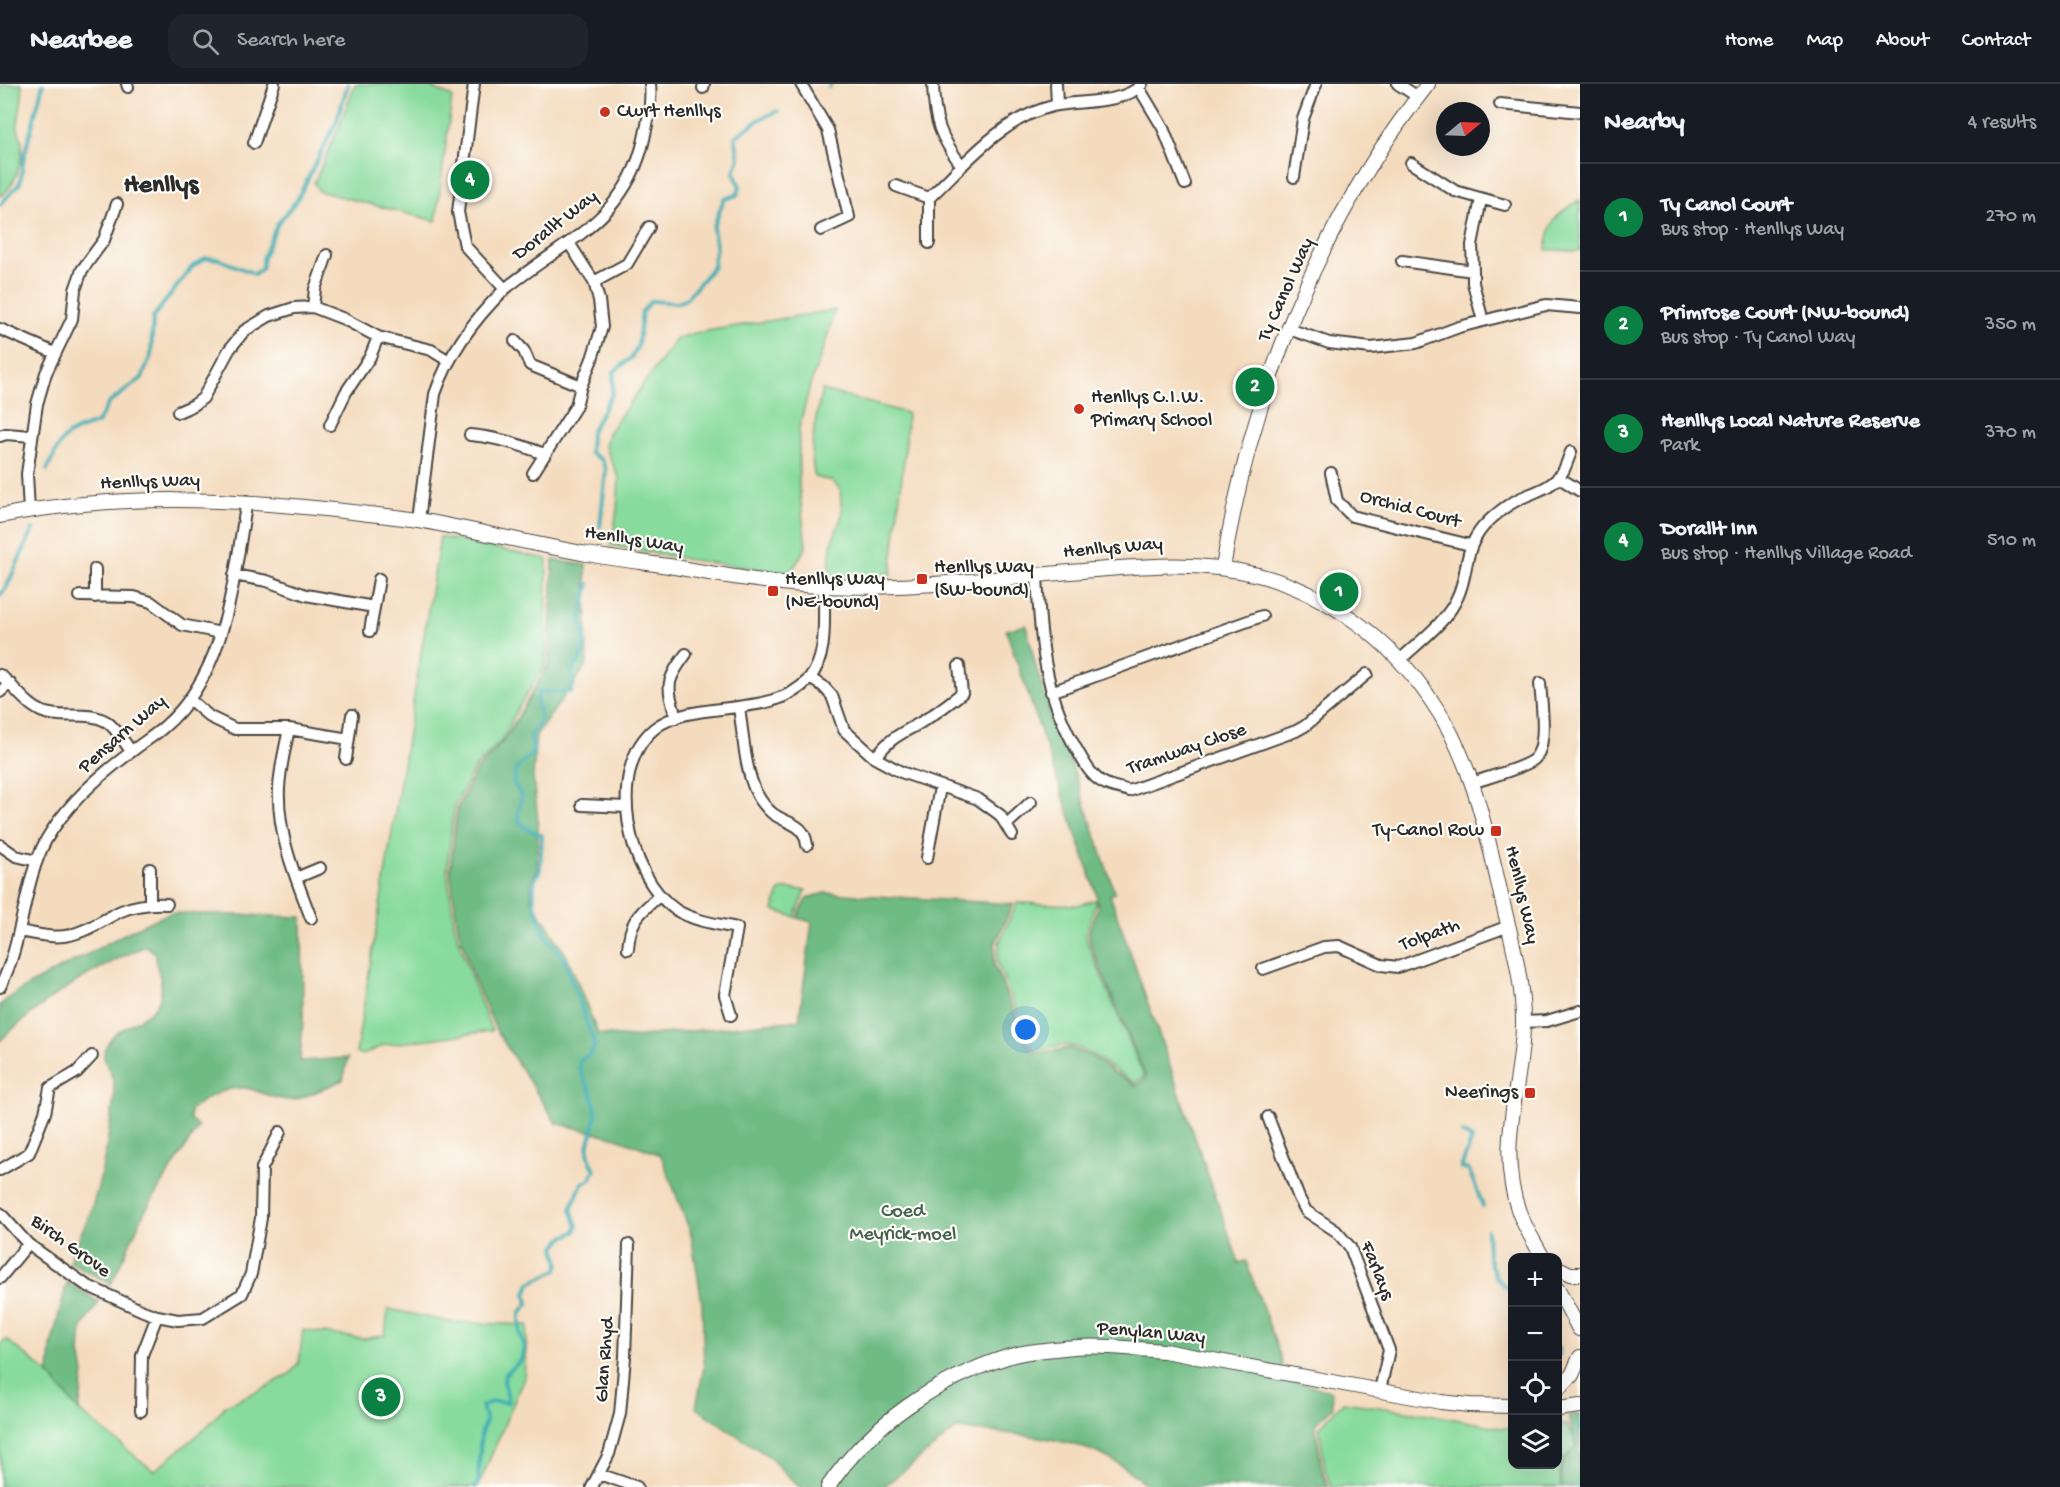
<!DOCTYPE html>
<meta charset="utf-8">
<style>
:root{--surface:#171b24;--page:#20242c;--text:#f1f3f6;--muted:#9ea1a6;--line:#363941;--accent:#0b8043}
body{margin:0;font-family:"Gochi Hand",sans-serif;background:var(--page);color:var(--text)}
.controls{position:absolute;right:18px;bottom:18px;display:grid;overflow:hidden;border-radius:12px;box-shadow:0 6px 24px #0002}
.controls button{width:54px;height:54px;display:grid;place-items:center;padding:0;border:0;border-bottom:2px solid var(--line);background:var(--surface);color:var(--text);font:30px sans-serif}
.compass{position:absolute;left:1436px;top:18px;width:54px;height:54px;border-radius:50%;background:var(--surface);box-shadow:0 6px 24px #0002;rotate:71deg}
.you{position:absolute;left:1026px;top:946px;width:21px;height:21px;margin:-15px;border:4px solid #fff;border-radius:50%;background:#1a73e8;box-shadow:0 0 0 9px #1a73e833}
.badge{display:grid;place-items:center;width:39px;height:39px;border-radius:50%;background:var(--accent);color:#fff;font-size:20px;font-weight:700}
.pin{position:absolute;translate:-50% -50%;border:3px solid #fff;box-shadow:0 2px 6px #0006}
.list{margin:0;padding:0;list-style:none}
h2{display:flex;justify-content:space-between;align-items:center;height:78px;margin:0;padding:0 24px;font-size:26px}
h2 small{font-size:20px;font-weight:400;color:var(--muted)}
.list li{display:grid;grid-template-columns:39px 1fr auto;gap:18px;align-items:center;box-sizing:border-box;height:108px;padding:0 24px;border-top:2px solid var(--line)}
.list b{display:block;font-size:22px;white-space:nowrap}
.list p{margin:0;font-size:20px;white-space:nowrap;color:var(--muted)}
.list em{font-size:20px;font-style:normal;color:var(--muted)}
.icon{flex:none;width:33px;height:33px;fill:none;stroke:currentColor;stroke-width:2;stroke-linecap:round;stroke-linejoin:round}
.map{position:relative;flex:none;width:1580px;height:1403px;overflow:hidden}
header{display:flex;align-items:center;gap:36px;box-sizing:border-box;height:84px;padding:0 30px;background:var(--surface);border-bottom:2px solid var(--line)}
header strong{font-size:28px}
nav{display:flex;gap:33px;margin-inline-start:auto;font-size:21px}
.search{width:420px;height:54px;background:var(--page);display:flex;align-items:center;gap:15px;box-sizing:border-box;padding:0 21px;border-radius:18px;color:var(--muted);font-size:22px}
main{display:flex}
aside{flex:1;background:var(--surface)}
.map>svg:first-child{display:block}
</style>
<header>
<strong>Nearbee</strong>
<div class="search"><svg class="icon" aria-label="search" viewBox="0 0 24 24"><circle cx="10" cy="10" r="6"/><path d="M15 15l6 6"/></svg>Search here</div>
<nav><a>Home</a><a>Map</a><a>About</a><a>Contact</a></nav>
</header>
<main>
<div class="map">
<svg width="1580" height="1403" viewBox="0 0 1580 1403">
<rect width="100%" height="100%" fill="#fdfcf7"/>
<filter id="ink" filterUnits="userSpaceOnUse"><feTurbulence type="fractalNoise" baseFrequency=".0167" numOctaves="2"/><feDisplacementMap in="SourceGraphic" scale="12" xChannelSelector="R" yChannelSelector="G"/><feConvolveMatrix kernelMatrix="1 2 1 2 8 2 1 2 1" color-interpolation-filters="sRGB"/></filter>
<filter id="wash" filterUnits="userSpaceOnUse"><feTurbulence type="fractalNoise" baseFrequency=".008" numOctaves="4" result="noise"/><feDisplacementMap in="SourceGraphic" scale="24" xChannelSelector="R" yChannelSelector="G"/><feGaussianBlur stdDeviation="1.35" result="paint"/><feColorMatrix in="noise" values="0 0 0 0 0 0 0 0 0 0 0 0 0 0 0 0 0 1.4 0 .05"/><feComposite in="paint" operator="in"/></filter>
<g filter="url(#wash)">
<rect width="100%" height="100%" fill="#f4dbbe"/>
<path fill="#88db9d" stroke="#5a8364" stroke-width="1.5" d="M6,0H22C24,15 18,28 18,43C18,49 22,55 22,61C22,78 15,104 0,112V2Z
M355,0H424L452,13L436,137L319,107L314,99L339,43Z
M1580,116V167L1546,166C1550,137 1554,131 1580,116Z
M835,226L825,260L811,298L799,344V402L806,463L793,485L786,489L691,476L611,461L617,427L619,394L605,363L608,349L676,255L695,249Z
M822,306L907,329L906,357L891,490L829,492L831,461L842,431L840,405L832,397L815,393C808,367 816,332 822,306Z
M440,453L547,475L546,580L518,624L503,655L474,685L454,724L447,787L455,845L472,896L492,947L384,961L363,971L356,969Z
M784,805L806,806L795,833L773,826L779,808Z
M1095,816L1096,819L1086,848L1087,858L1144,992L1136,999C1114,989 1095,967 1071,962C1060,959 1045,965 1034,968L997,879L999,859L1017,819L1077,821Z
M388,1225L451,1238L528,1241L524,1294L478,1403H0V1261L7,1256L49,1290L79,1327L154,1387L205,1345L226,1321L265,1304L291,1289L299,1278L303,1246L364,1255L385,1251Z
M1343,1318L1428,1330L1502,1344H1512V1380H1558V1341L1566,1340L1572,1349L1576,1363C1558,1377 1558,1381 1561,1403H1331L1325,1385L1319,1344Z"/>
<path fill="#6ebb84" stroke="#4c7358" stroke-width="1.5" d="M553,476L586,481L587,581L536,651L533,693L538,736L537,786L531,797V815L567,872L598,950L632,953L799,936L812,838L797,834L807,814L825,809L1013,820L995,860L994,881L1032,970L1070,964L1091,972L1116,990L1137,1002L1146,993L1090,859L1089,847L1098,823L1096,808L1006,546L1026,541L1036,583L1051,631L1068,670L1115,809L1110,811L1239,1179L1246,1177L1281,1274L1285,1295L1331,1307L1333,1323L1315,1340L1322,1385L1328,1403H1147L1146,1400C1135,1392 1124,1382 1112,1376C1064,1350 1010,1350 957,1345L883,1403H799L768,1372L696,1324L704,1282L702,1219L691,1150L661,1071L617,1054L556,1039L496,946L474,895L458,844L450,787L457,725L476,687L505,655L549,580Z
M171,829L302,833L303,936L300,977L348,974L343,996C329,1001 304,1016 290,1016C276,1016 264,1009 250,1005C229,1000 205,1014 190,1026V1035L198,1043L145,1127L111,1200L70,1178C73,1161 85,1144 91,1127C101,1096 107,1065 111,1033C113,1022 116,1007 113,996C111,986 101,976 105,965C114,938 157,938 161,909C164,893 154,884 155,869L146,862C92,885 42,916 0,957V921C27,899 58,886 88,870C115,855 141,840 171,829Z
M67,1198L99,1218L82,1243L80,1268L84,1290L79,1327L49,1290L51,1262Z
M1580,1330V1403H1562C1559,1381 1560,1378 1577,1363L1568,1332Z"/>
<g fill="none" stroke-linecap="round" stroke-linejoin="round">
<path stroke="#3cadb4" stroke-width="4" d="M829,3L831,0
M0,121L20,99L24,73L43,0
M47,386C63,353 61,350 97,339L109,319L142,294L151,271L153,233L193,182L206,174L218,175L255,190L262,184L263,173L278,139L297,116L336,39L348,0
M600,443L606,386L602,376L590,369L591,348L612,310L614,288L632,273L638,261L642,228L651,217L679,219L687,214L713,183L716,162L713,144L724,115L737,111L740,103L734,88L739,74L735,53L760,35L778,27
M0,512L7,502L33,445
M1462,1049L1472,1055L1461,1084L1469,1086L1483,1122
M1487,1146L1488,1172L1496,1194L1512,1208
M1558,1264L1559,1271
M1579,1339L1580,1345
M475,1403L478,1399L481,1349L486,1336L482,1322L491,1318H509L504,1298L505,1291L522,1275L524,1264L520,1248V1229L528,1220L526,1210L530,1199L557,1186L559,1179L555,1163L564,1153L575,1148L577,1142L571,1125L582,1099L590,1096L595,1085C579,1063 596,1051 596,1027C595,1012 584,997 579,983L581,975L590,971L595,961L564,875L546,852L534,819V798L540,786L542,751C516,741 515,739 522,713L513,698L517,684L534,668L530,652C552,628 531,628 539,608H571L574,599L571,586L580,576L585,556L581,535L589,500
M1579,1403L1580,1398"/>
</g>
</g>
<g filter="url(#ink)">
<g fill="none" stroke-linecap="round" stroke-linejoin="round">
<defs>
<path id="minor" d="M127,0L128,3
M801,0L828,46L849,133L821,146
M933,0C934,37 940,53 962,82
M1056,0L1057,21
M1398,0L1418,13
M703,4L704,0
M1139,4L1163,44L1185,100
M1500,20L1580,28
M254,59L274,0
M1411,79L1455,107L1505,121
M1294,93L1303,35L1316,0
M896,102L929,114C966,79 1002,34 1053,22C1078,16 1124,21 1142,0
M929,114V159
M1402,177L1473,187V199L1483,237
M1473,187L1472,161L1481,115
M594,198L627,180L649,143
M505,205C563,157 626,137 644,55C648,38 652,18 650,0
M313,223L315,205L327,171
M0,245L55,269
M1289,245L1329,259L1371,264L1416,259L1459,243L1546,221L1580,224
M515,257L524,267L530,281L581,302
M178,328L194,321L203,314L229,266L244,247L269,232L294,224L313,223L344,235L378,253L431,266L449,277
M330,341L346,308L370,273L378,253
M470,351C496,353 519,360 544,370
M0,352L6,350L32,352
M533,389L576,322L581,302L592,275L602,243L599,216L594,198L569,159
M1331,389L1337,417L1352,432L1470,461
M1558,393L1580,407
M29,427L27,390L37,320L46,289L72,235L75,206L82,186L104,156L117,120
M419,436L435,310C449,269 474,235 505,205L465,162L458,128L474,0
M234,491L267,497L306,511L374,523
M1037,491C1040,554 1044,610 1077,666C1084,678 1090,691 1102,698C1110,703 1121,704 1129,707L1296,647L1305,642L1367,590
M80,512L134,513L151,518L182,541L221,549
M95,513V485
M370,547L379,495
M1400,576C1420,557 1447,538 1458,512C1469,487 1463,467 1483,443C1493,432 1505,422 1519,415C1534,408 1552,404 1562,389C1566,383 1568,375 1571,368
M0,591C14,602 26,621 43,628C63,636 88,626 107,638C117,645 124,658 131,667
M809,594L823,602L832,612L844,646L875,674L901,688L978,715L1000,731L1012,751
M0,608L10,599
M1051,608L1262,532
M189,615L210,633L235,645H289L349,655
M739,623C743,649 745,688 757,710C760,716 767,725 772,729C788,741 804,738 807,761
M676,634C667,601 665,598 686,570
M289,645C285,664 280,684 279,704C277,750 295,792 311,834
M875,674C892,651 901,651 923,637C937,629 949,619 962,609L959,582
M346,675L352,631
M1472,699C1488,693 1521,685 1533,676C1549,664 1541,617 1540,599
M582,721L627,723
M1006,741L1031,718
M0,761L16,772L37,777
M927,774L940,703
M150,785V819
M296,794L320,784
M19,847C36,850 54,855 70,851C89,847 104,835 121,827C136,821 151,819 167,820
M628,865C630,835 639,830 660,811
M1263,885L1324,863L1339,862L1381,881L1398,883L1509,842
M0,903C24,857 22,801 46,756C66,721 100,691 131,668C142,659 154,652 164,643C228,588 233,494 247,417
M731,931L725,911L737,844C717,840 694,837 676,826C627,793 605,684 655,644C694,614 772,636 809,595C829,572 823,531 824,502
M1523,938L1547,937L1580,927
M1268,1033L1299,1114L1306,1127L1336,1147L1350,1163L1389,1266L1380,1306
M0,1086L29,1069L45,1029L50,1004L77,988L92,972
M0,1129L28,1160L86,1201L143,1227L157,1232L178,1236L203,1234L242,1210L251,1190L261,1134L262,1084L280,1048
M0,1194L28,1160
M141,1327L142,1271L157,1232
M599,1390L637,1403
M592,1403L609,1370L620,1330L625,1273L629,1161"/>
<path id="tertiary" d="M0,432C116,409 235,414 352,428C376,431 400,433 424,437C478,447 532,460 587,470C614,475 642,478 669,482C720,491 771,500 823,502C910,506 996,494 1082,487C1143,482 1197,476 1258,491C1329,510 1390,555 1431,616C1473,676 1487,750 1503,820C1513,860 1524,902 1523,943C1521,1006 1496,1065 1519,1128C1525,1144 1535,1159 1543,1174
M1223,484C1251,310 1318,139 1428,0
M1558,1184L1570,1190H1580
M1558,1206L1579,1245
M1558,1305L1572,1291L1580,1273
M1558,1325L1580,1322
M828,1403C871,1339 937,1295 1010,1272C1027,1267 1047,1266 1064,1264C1097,1260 1132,1265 1164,1267L1441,1318L1469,1321L1512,1322"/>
</defs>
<use href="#minor" stroke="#494541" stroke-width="14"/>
<use href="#tertiary" stroke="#494541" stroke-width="16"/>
<use href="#minor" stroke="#fff" stroke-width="10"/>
<use href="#tertiary" stroke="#fff" stroke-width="14"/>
</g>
</g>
<g fill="#c8321e" stroke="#fdfcf7" stroke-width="2">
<circle cx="605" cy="28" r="6"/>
<circle cx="1079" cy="325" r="6"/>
<rect x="916" y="489" width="12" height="12" rx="3"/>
<rect x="767" y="501" width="12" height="12" rx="3"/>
<rect x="1490" y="741" width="12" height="12" rx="3"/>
<rect x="1524" y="1003" width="12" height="12" rx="3"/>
</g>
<g text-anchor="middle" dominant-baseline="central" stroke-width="4.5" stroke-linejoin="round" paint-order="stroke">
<g font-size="20" fill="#2b2b2b" stroke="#fdfcf7" text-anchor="start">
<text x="617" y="28">Cwrt Henllys</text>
<text x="1091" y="314">Henllys C.I.W.<tspan x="1091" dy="23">Primary School</tspan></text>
<text x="934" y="484">Henllys Way<tspan x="934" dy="23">(SW-bound)</tspan></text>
<text x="785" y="496">Henllys Way<tspan x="785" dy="23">(NE-bound)</tspan></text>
<text x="1484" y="747" text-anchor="end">Ty-Canol Row</text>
<text x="1518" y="1009" text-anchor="end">Neerings</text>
</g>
<g font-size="20" fill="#2b2b2b" stroke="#fdfcf7">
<text transform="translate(556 142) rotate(-38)">Dorallt Way</text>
<text transform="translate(1287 206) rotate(-66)">Ty Canol Way</text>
<text transform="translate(150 399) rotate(-2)">Henllys Way</text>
<text transform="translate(1410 426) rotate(15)">Orchid Court</text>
<text transform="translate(634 457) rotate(9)">Henllys Way</text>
<text transform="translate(1113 465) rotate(-5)">Henllys Way</text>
<text transform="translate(123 651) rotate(-41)">Pensarn Way</text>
<text transform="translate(1187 666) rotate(-19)">Tramway Close</text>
<text transform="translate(1521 811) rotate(77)">Henllys Way</text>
<text transform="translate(1430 852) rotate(-20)">Tolpath</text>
<text transform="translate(70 1163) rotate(36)">Birch Grove</text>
<text transform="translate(1376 1187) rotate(68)">Farlays</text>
<text transform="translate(1151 1250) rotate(5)">Penylan Way</text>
<text transform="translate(606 1276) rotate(-86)">Glan Rhyd</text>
</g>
<g font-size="20" fill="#47604d" stroke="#fdfcf7">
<text x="903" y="1128">Coed<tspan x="903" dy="23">Meyrick-moel</tspan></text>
</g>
<g font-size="26" font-weight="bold" fill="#2b2b2b" stroke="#fdfcf7">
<text x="161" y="102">Henllys</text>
</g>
</g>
</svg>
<div class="controls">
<button>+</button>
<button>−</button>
<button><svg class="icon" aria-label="locate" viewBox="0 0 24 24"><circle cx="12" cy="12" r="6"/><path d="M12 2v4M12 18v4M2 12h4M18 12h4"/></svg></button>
<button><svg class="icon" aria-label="layers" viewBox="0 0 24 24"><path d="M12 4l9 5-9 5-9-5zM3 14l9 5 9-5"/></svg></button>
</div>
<svg class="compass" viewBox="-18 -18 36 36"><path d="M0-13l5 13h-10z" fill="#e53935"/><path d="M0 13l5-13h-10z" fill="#9ea1a6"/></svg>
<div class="you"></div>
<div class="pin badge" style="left:1339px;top:508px">1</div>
<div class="pin badge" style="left:1255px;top:303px">2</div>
<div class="pin badge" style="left:381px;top:1313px">3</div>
<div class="pin badge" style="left:470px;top:96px">4</div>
</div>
<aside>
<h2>Nearby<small>4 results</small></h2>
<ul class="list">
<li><span class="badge">1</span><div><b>Ty Canol Court</b><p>Bus stop · Henllys Way</p></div><em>270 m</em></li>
<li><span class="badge">2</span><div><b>Primrose Court (NW-bound)</b><p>Bus stop · Ty Canol Way</p></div><em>350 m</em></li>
<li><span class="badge">3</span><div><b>Henllys Local Nature Reserve</b><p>Park</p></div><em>370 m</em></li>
<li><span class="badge">4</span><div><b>Dorallt Inn</b><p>Bus stop · Henllys Village Road</p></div><em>510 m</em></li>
</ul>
</aside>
</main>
